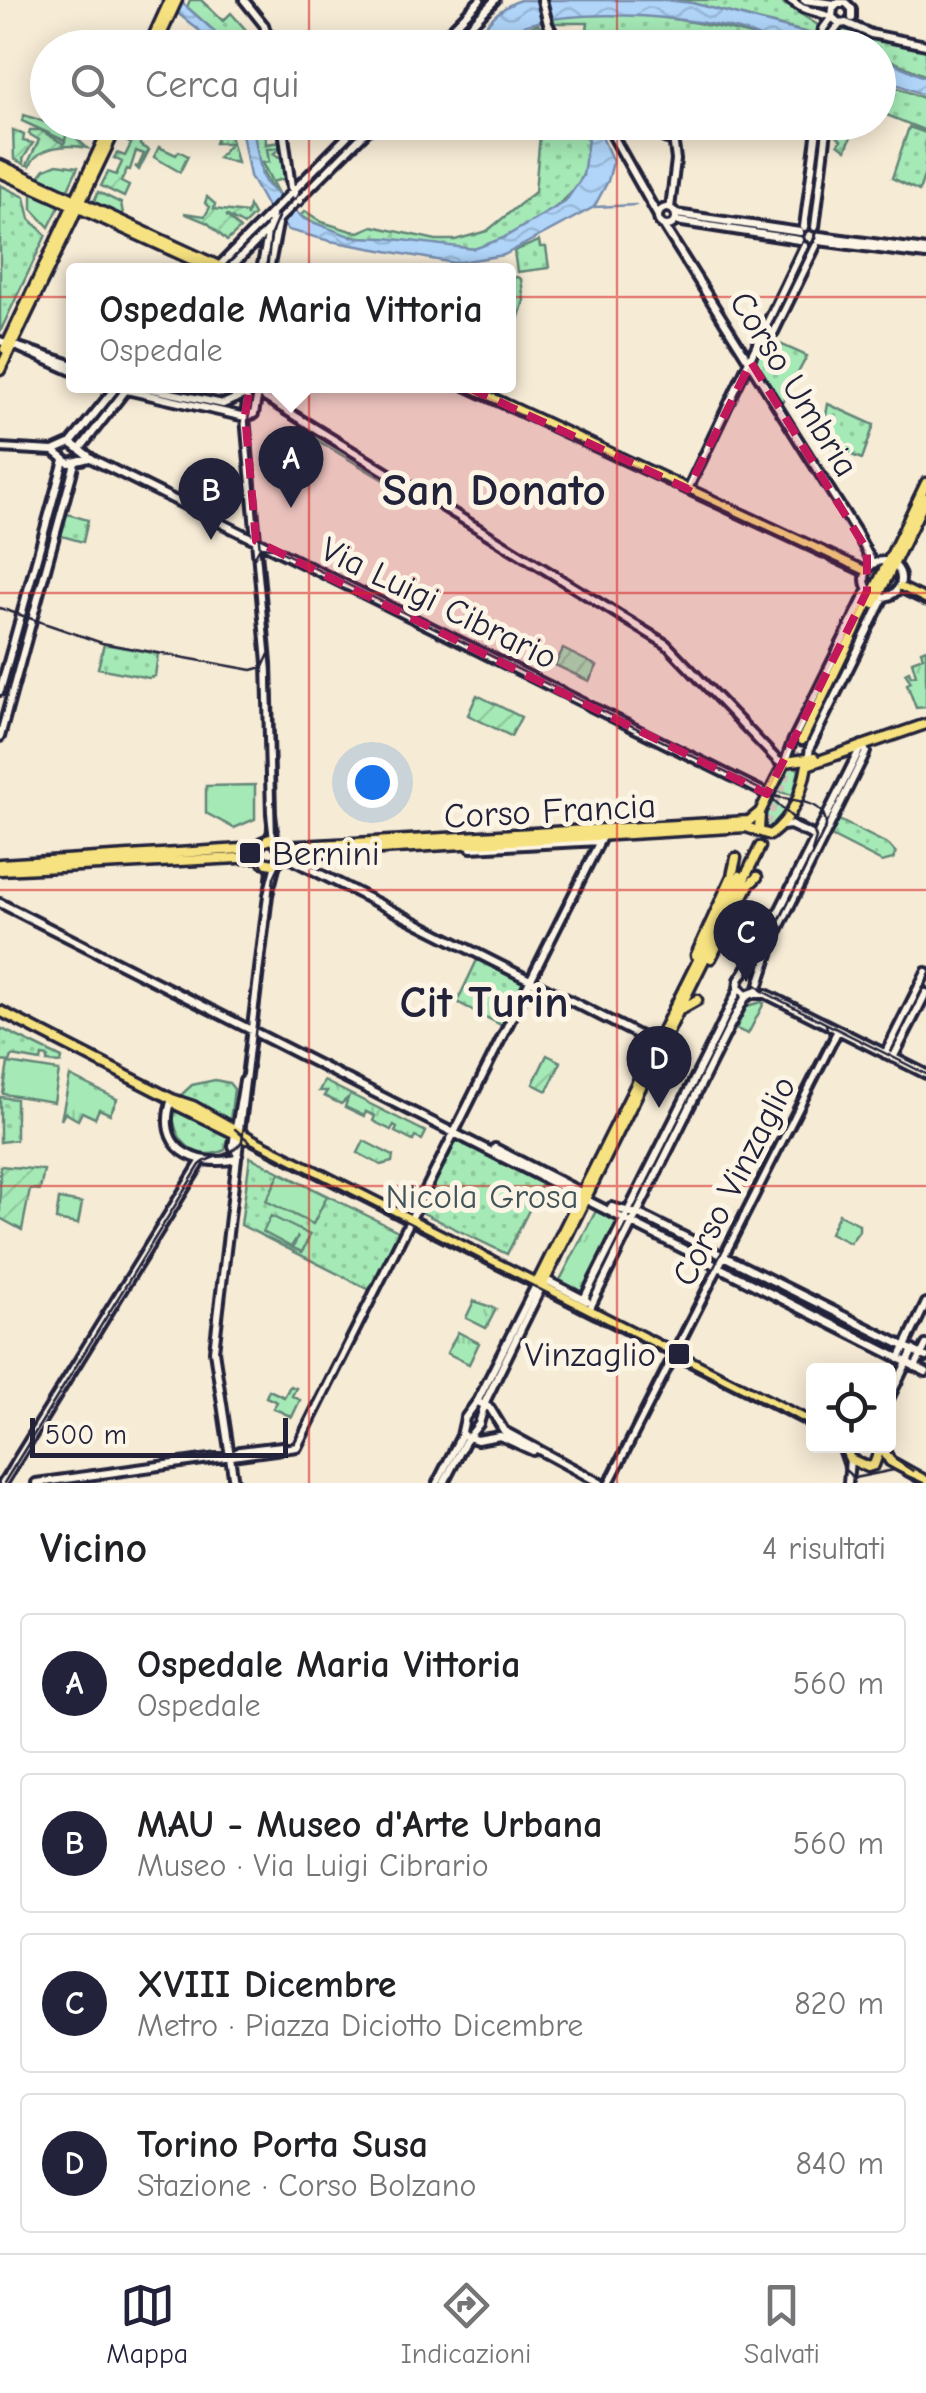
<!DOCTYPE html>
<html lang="it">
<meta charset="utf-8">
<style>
:root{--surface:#fff;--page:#f6f6f6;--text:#202124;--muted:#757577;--line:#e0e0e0;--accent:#22223b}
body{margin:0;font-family:"Comic Neue",sans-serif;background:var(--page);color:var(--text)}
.controls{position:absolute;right:30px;bottom:30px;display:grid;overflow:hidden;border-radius:10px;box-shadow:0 5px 25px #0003}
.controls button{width:90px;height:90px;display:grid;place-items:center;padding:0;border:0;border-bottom:2px solid var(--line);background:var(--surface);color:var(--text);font:50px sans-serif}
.scale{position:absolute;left:30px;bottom:25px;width:258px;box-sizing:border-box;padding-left:10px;border:5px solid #22223b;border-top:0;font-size:28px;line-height:35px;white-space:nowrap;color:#22223b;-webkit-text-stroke:8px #fcf5e5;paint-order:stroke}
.you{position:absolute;left:372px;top:782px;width:35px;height:35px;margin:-25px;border:8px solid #fff;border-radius:50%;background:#1a73e8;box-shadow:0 0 0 15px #1a73e833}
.badge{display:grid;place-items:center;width:65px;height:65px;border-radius:50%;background:var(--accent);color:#fff;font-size:32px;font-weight:700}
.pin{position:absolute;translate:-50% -82px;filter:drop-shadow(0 2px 5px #0008)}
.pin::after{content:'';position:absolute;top:52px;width:35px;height:30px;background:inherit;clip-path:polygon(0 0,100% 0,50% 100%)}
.popup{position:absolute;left:66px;top:263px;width:450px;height:130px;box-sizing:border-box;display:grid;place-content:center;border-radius:10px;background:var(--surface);filter:drop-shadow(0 2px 8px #0005);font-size:32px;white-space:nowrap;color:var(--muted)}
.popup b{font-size:38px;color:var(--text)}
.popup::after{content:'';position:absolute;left:50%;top:100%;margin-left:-20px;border:20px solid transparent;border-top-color:var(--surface)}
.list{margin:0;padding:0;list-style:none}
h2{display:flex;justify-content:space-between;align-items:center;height:130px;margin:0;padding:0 40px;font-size:42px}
h2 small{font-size:32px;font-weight:400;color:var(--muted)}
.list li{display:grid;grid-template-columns:65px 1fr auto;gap:30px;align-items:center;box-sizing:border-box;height:140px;margin:0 20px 20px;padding:0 20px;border:2px solid var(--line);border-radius:10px}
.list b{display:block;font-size:38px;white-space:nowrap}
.list p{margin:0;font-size:32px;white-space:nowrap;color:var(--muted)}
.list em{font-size:32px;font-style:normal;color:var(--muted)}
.icon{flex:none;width:55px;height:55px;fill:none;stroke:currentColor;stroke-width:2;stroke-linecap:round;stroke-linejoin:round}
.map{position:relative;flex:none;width:926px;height:1483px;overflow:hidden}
.search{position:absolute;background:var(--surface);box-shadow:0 5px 25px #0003;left:30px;right:30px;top:30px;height:110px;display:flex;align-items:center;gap:25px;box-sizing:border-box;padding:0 35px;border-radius:55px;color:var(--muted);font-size:38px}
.sheet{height:770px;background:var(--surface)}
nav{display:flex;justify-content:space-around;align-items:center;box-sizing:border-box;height:140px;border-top:2px solid var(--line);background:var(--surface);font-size:28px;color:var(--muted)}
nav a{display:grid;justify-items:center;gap:5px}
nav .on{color:var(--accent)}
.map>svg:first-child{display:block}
</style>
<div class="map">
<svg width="926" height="1483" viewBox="0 0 926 1483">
<defs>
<pattern id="grass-tufts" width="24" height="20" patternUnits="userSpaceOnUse" patternTransform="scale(2.5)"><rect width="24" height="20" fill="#a5eab6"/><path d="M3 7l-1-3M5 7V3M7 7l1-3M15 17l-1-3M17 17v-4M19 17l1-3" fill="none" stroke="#8ec89d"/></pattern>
<pattern id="park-dots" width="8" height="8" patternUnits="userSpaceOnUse" patternTransform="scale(2.5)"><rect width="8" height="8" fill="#a5eab6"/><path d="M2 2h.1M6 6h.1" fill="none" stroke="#8ec89d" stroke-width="1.8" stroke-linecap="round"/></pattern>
<pattern id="garden-furrows" width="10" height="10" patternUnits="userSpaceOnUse" patternTransform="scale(2.5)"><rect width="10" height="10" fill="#a5eab6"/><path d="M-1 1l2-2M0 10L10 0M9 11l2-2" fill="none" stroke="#8ec89d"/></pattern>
<pattern id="water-waves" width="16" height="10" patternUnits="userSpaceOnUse" patternTransform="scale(2.5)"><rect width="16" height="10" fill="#b0d5f9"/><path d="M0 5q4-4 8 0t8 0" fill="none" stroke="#97b7d6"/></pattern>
</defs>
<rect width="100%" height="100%" fill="#f6ebd5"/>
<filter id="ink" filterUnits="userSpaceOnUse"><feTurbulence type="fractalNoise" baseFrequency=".01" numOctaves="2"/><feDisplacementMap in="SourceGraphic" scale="20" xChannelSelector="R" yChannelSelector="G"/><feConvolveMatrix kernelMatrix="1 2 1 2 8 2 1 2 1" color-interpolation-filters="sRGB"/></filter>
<g filter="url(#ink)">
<path fill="url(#grass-tufts)" stroke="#648678" stroke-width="2.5" d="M219,130L229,131L237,163L218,158L231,143H215Z
M282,147L273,154L284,159L286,178L272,182L262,162L267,149Z
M57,164L78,167L66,193L38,178L45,169Z
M32,191L61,203L49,227L32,209Z
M98,192L121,203L124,219L93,204Z
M926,649V707L916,708L907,684L911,682L905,673L909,671L911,676L916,675L912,661L923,657L921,651Z
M792,763L799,770L793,795L775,791L788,765Z
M771,800L785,811L771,831L761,828L760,823Z
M761,1002L764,1003L748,1034L736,1029L747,1006Z
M70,1076L117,1099L110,1114L99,1109L95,1118L82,1112L78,1120L65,1113L61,1120Z
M324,1081L426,1132L422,1140L415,1137L413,1141L395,1132L397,1128L394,1125L391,1130L373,1121L375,1116L366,1112L364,1116L345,1107L348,1098L341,1104L324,1096L327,1091H319Z
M364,1141L393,1156L392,1162L381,1165L358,1153Z
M597,1209L619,1220L582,1292L560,1280Z
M839,1214L859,1224V1231L850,1243L830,1233Z
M474,1301L496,1309L486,1328L466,1318Z
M458,1332L479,1343L469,1364L447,1353Z
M290,1386L296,1388L292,1396L300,1400L292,1417L273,1408L277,1402L266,1397L269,1390L284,1397Z"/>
<path fill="url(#park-dots)" stroke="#648678" stroke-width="2.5" d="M190,0H201L223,21L231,13L246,30L253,47H232L187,7Z
M665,0H778L818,25L816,35L692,3Z
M564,11C642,11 716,22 790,47H589L585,42L588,23H555L551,14Z
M841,29L926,50V76L879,55L878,48L862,47L836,40Z
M878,80L926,99V131L879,112Z
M549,122L572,128L588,139C588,152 587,167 581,179C564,210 508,239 475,249L341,235L300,216L305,211L322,222L351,231L359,232L373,226L436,240H455L487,231L535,192L540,134L512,123Z
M252,123H265L266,144L281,142L282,147L267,149L269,162L262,163L280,197C258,175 256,152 252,123Z
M835,123H856L846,150L838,144L841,140L833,132Z
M909,127L926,133V170L919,191L892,178Z
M0,185L25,197L30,219L46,235L0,332Z
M539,241L540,247H546L549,268L517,272L514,251Z
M517,277L521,279L524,301L516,326L509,323L508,278Z
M771,340L807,356L782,403L756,361L765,342Z
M828,404L874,425L862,459L821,443Z
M307,427L438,508L432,509L308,435H302Z
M64,513L88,520L83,542L58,535Z
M104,644L158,654L155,676L149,678L98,668Z
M839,820L889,845L896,853L893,859L882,862L831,836Z
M478,958L525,983L503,1026L457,1002Z
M0,1028L62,1058L61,1063L47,1062L48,1057L42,1056L41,1061L12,1056L10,1062L0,1061Z
M215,1080L229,1083L234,1089L230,1121L180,1096L192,1085Z
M0,1097L16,1099V1140L0,1142Z
M173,1108L229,1135L225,1150C194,1164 171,1138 173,1108Z
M456,1139L543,1182L507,1254L421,1212Z
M250,1157L400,1232L372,1291L241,1225Z"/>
<path fill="url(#garden-furrows)" stroke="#648678" stroke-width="2.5" d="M68,123L79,125L74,136L87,148C70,144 38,145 30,166L27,165L39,140L29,134L30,130H40L64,144Z
M13,130L24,135L23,141L33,143L23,159L24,164L14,159Z
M128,135L140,139V145L149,150L139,170L135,166L138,167L144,154L136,151L130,170L127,169L121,182L129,186L124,197L101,186L108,172L116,175L122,162L114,158L117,153L125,156L131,144L126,141Z
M207,197L215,204L214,209L246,213L247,217L249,206L254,215L244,225L226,215L240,229L227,241L208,223L184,213L205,216L210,207L205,203Z
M563,649L597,666L589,681L555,665Z
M477,695L521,717L511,736L468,715Z
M547,1055L561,1062L547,1091L533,1084Z
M0,1166L44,1170L40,1190L30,1189L22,1230L0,1218Z"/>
<path fill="#a5eab6" stroke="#648678" stroke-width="2.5" d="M538,24L552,47H497L507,36Z
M24,115L51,124L68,123L65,141L22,121Z
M159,147L176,155L179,151L188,156L180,172L154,157Z
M255,785V819L234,828L206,813V786Z
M8,1063L59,1071L54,1102L3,1094Z
M280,1173L327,1196L313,1224L266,1201Z
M59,1199L82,1203L78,1224L56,1220Z
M271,1216L310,1235L302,1252L293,1248L298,1236L291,1247L263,1232Z"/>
<path fill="url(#water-waves)" stroke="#778dad" stroke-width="2.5" d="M161,0H179L232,47H220Z
M520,0H665L692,3L859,47C837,47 811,51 790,47C772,44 756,34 739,30C679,15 528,0 490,47L475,48C482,24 498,9 520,0Z
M879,56L926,78V96L879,77Z
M240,123H252L262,176L267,185L304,219L352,237L386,238L474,249L503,238L565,202L583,176L588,139L572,128L549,123H587L602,137L613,162L608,181L594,207L504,255L454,263L330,241L288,230L267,207L250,176Z"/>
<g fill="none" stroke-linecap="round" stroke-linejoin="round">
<path stroke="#778dad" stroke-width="2.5" d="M594,207L636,205"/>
<path stroke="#ccc3b6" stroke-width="8" stroke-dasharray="8 4" stroke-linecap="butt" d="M864,571L901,588
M756,846L802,740"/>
<defs>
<path id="secondary" d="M244,0L264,25L271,48
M542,0L548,24L561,48
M790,0L802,8L832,17L823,29L820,48
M804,0L835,4
M852,18V9L846,3H838L833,8L832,17L840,24L846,23L871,34L926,45
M433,48L480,0
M449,48L495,0
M831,48L833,33L840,24
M282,122L291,187L299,201
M605,122L658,216
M662 133a6 6 0 1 1 12 0a6 6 0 1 1-12 0Z
M658 217a9 9 0 1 1 18 0a9 9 0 1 1-18 0Z
M670,208L676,160L673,137
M676,214L800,232
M676,221L799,240
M664,226L855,530L873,564
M804,227L818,122
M815,227L828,122
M820,236L926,250
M819,241L926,255
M218,267L361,122
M228,270L376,122
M261,270L272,216
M269,270L278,224
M0,341L74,365
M760,344L774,332L816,246
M20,348L74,372
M109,386L245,417L254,414L258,393
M138,386L223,404L248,393L261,395L666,644L778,761L784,764
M249,386L245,417L267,663L271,814L274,840
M71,443L117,386
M0,448L53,451L71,443L94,460L767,794
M80,449L129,386
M54,451L69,463L89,458
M688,489L804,246
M865 579a18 18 0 1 1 36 0a18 18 0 1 1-36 0Z
M0,691L64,460
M0,737L75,463
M808,761L810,747L883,599
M785,762L792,742L867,591
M782,826L790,825L818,838
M471,843V848L600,841
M283,855L660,1046
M0,903L926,1372
M755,994H766L926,1074
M885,1054L926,972
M893,1058L926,993
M247,1069L268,895L276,864
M172,1099C155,1148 194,1168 237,1159
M495,1148L577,1190
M238,1155L233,1146L244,1081
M611,1207L641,1215L926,1357
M544,1279L587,1301
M584,1299L717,1034L738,990L739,980L767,935L862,745L866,752L774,938L757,991L746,995L738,987
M589,1310L731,1024L745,998L750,995
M899,1359L926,1303
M915,1367L926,1345
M888,1401L913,1350
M480,1403L490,1408L504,1431L600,1483
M465,1436L477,1440L500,1436L533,1451
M231,1456L240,1451L282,1446
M3,1483L201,1162
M36,1483L297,1447L603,835
M234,1483L214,1351L248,1066
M437,1483L461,1436L465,1418L478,1400L537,1283
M444,1483L465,1442L479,1424L486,1400L542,1286
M609,1483L838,1030
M848,1483L850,1459"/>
<path id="primary" d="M148,48L170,0
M155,48L177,0
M0,165L227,270
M0,172L215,270
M5,349L112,122
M0,370L119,122
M466,386L864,571
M901,588L926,600
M874,604L926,498
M802,740L926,483
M759,831L760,812L785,762L814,758
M282,847L749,821L760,812
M258,848L262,842L270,839L282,847
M258,855L263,862L273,864L280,860L283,851
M282,855L746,827L770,835C793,818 802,793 807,765L926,724
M0,864L258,848
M0,870L259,857
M696,955L732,876L736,858
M711,958L749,885L757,877
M681,1009L697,1000
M0,1011L172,1099L193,1106L255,1141L814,1424
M172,1099L177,1105L246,1139
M537,1283L740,876
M542,1286L760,847
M844,1446L850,1459L868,1467L874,1465L881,1446
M882,1448L890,1461L926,1481"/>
</defs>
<use href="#secondary" stroke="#22223b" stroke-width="14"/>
<use href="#primary" stroke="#22223b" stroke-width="15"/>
<use href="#secondary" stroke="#fcf5e5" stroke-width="6"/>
<use href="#primary" stroke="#f7e281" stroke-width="8"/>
<path stroke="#22223b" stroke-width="2.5" d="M439,48L486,0
M267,270L271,234L279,215L369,122
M457,386L862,574
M254,558L260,547L274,548L771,795C791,802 827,798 826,827L755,970V984L764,992L926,1074
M900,591L926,604
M0,608L102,643L252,670L263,667L269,654
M769,796L793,818L813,829L816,838L812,851
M264,892L266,871L255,853L266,831L267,814
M235,1129L251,1143L814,1428
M888,1443L896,1460L913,1471
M836,1446L844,1469L854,1478L894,1470L923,1483
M4,1483L200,1165C213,1153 232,1158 242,1141L274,877L285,854L275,831L271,669L248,421L253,386
M605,1483L830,1038L826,1025"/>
</g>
</g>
<path fill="#c2185b" fill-opacity="0.2" stroke="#c2185b" stroke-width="8" stroke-dasharray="20 12" stroke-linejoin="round" d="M266,294L688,489L751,362L867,550V591L767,794L256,541L245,415Z"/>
<path fill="none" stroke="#d62828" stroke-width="2.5" stroke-opacity="0.55" d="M309,0V48M617,0V48M309,122V1483M617,122V1483M0,297H926M0,593H926M0,890H926M0,1186H926"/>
<g fill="#22223b" stroke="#fcf5e5" stroke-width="4">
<rect x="238" y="841" width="24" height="24" rx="5"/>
<rect x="667" y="1342" width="24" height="24" rx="5"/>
</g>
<g text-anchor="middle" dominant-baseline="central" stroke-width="10" stroke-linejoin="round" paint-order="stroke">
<g font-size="35" fill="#22223b" stroke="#fcf5e5">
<text transform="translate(794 384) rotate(58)">Corso Umbria</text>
<text transform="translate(439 603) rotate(26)">Via Luigi Cibrario</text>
<text transform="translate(550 811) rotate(-3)">Corso Francia</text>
<text transform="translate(734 1181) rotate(-63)">Corso Vinzaglio</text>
</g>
<g font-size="35" fill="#22223b" stroke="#fcf5e5" text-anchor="start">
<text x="272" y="853">Bernini</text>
<text x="656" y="1354" text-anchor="end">Vinzaglio</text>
</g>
<g font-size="35" fill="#43545a" stroke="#fcf5e5">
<text x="482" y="1196">Nicola Grosa</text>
</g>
<g font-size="45" font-weight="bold" fill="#22223b" stroke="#fcf5e5">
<text x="494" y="490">San Donato</text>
<text x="484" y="1002">Cit Turin</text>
</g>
</g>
</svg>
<div class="controls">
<button><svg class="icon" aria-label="locate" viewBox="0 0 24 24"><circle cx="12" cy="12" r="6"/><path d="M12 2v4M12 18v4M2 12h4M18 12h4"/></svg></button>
</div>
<div class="scale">500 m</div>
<div class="you"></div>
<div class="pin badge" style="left:291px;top:508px">A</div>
<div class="popup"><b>Ospedale Maria Vittoria</b>Ospedale</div>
<div class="pin badge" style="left:211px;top:540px">B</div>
<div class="pin badge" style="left:746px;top:982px">C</div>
<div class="pin badge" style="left:659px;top:1108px">D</div>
<div class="search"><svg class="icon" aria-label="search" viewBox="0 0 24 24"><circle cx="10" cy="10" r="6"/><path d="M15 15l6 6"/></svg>Cerca qui</div>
</div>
<section class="sheet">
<h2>Vicino<small>4 risultati</small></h2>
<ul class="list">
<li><span class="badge">A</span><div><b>Ospedale Maria Vittoria</b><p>Ospedale</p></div><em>560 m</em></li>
<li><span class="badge">B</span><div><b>MAU - Museo d'Arte Urbana</b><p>Museo · Via Luigi Cibrario</p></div><em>560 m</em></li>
<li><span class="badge">C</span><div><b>XVIII Dicembre</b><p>Metro · Piazza Diciotto Dicembre</p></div><em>820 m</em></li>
<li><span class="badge">D</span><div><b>Torino Porta Susa</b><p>Stazione · Corso Bolzano</p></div><em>840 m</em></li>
</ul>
</section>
<nav>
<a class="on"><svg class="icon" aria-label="map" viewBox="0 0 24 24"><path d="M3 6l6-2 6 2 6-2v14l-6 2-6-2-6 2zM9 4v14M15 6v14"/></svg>Mappa</a>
<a><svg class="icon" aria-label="directions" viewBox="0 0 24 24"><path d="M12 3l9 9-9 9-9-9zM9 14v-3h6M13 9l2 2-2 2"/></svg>Indicazioni</a>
<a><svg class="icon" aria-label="saved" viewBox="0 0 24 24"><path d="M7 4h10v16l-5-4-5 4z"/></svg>Salvati</a>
</nav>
